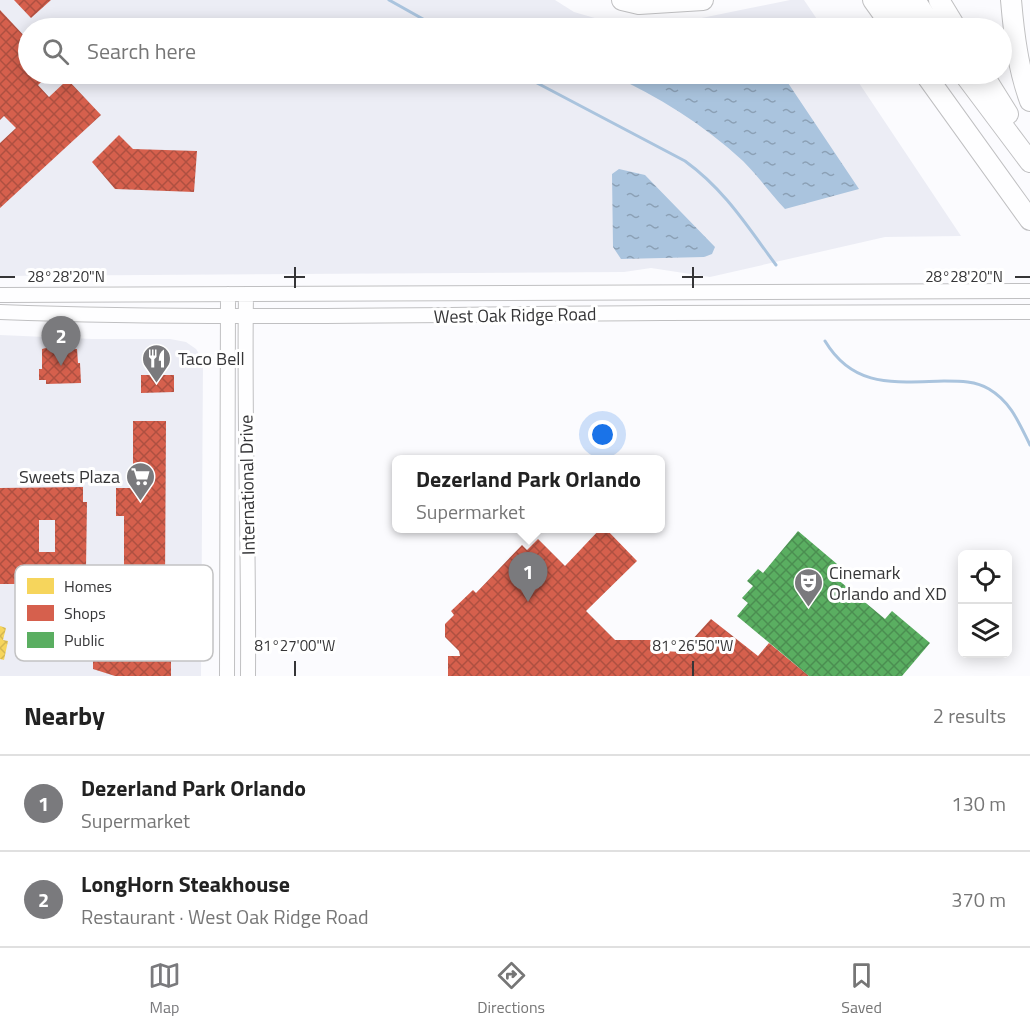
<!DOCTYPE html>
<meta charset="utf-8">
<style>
:root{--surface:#fff;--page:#f6f6f6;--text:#222;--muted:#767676;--line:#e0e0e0;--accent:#7a7a7d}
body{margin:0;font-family:"Titillium Web",sans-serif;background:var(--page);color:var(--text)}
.controls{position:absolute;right:18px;bottom:18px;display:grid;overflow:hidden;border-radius:9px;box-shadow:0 3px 15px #0003}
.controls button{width:54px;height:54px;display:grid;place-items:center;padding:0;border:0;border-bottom:2px solid var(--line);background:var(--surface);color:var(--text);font:30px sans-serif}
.you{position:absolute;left:603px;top:435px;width:21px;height:21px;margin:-15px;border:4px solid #fff;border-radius:50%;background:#1a73e8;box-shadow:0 0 0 9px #1a73e833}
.badge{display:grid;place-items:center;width:39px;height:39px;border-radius:50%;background:var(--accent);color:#fff;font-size:20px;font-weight:700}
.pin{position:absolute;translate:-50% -50px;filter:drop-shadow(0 2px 3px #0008)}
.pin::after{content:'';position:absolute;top:32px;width:21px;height:18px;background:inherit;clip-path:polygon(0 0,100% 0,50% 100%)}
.popup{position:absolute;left:392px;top:455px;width:273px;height:78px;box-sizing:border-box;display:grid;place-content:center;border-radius:9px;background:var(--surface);filter:drop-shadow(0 2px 4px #0005);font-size:20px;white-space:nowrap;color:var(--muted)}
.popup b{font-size:22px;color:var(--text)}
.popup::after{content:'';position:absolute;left:50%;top:100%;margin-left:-12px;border:12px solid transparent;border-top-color:var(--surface)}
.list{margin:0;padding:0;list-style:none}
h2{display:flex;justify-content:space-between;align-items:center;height:78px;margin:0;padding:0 24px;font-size:26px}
h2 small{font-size:20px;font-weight:400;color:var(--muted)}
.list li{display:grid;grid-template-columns:39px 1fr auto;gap:18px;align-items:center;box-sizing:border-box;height:96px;padding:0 24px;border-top:2px solid var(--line)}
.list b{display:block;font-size:22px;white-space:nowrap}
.list p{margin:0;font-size:20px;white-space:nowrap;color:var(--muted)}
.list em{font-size:20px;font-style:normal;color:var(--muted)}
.icon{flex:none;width:33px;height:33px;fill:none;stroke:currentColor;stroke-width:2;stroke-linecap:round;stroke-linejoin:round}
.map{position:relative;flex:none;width:1030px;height:676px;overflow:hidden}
.search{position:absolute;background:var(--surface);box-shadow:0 3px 15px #0003;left:18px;right:18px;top:18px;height:66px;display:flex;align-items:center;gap:15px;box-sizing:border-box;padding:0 21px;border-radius:33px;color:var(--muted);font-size:22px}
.sheet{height:270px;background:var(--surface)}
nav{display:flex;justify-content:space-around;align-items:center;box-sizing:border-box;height:84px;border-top:2px solid var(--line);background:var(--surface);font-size:16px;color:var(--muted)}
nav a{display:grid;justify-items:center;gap:3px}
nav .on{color:var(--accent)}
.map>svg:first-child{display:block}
</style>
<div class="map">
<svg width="1030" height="676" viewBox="0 0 1030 676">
<defs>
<pattern id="water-ripples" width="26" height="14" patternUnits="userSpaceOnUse" patternTransform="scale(1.5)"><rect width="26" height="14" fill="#aac4de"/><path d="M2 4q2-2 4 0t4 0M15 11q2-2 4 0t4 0" fill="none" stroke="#8ba0b5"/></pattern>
<pattern id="homes-cross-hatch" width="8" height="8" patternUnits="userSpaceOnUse" patternTransform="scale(1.5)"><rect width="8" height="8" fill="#f6d55c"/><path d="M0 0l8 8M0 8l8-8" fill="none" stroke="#d4b751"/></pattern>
<pattern id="shops-cross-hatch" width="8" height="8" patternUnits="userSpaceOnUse" patternTransform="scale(1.5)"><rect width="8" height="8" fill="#d6604d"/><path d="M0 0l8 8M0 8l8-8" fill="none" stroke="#ae5041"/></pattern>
<pattern id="public-cross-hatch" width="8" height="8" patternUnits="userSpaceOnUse" patternTransform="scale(1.5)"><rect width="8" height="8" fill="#5aae61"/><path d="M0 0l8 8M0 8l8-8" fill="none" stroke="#4b8e51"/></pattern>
</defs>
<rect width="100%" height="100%" fill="#fbfbfe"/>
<path fill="#ecedf5" d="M0,0H555L574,12L605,21L643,26L672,24L790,0H804L823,28H28V74H853L961,236L885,237L710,277L651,268L624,272L0,276Z
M0,335L92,339H170L186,342L196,349L203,360L201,676H0Z"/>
<path fill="url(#water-ripples)" d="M609,74H782L859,189L785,209C771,194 758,176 743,161C703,124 658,96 609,74Z
M619,169L645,175L715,247L712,254L704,257L621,259L613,247L612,174Z"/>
<path fill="url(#homes-cross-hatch)" d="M0,626L6,628L3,640L8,641L4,660L0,659Z"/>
<path fill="url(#shops-cross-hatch)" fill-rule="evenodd" d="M14,0H51L31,18Z
M0,10L28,40V74H50L38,85L49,97L64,83L55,74H66L70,78L68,80L101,115L0,208V143L16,128L4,116L0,120Z
M119,135L133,149L197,151L194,192L115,189L92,162Z
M50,343H64L65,349H77L78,363H80L81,383L46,384V380H39V369H42V349L50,347Z
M141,375H174V392L141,393Z
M133,421H166L165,583H142V578H124V516H116V488H133Z
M83,487V502H87L86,568L88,588L56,585L53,591L40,584H0V488ZM39,520H55V552H39Z
M601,528H605L637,561L586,611L615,640H662L663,651L681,652L711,619L758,656L769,643L809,676H448V656H460L459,651L445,637V624L454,615L451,611L473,590L476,593L522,545L527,550L538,539L565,566Z
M93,615L171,616V676H115L93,669Z"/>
<path fill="url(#public-cross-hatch)" d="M798,531L837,564L830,573L885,619L892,611L930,643L902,676H809L737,616L748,603L742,598L753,586L747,581L758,569L763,573Z"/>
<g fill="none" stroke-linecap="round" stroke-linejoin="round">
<path stroke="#aac4de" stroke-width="3" d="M389,0L439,28
M520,74L685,161C725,190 747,226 776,265
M825,341C854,389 895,382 944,381C960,381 976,381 989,389C1011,402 1019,423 1030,445"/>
<defs>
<path id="tertiary" d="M246,294C244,421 249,549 248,676
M0,295L1030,291
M0,312C221,320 442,314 662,313C785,312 908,313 1030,312
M227,676L228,294"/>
<path id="motorway" d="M622,0L639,4L703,0
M873,0L893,28
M893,0L911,28
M915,0L933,28
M939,0L956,28
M1011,0C1014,35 1018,68 1030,101
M925,74L1030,220
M964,74L1030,162
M983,74L1008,114"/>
</defs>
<use href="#tertiary" stroke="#c0c0c2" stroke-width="16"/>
<use href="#motorway" stroke="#c0c0c2" stroke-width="22"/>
<use href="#tertiary" stroke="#fefeff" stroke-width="14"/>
<use href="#motorway" stroke="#fefeff" stroke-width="20"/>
</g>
<path fill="none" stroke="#353537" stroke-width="2" d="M295,267V288M693,267V288M0,277H15M284,277H305M682,277H703M1015,277H1030M295,661V676M693,661V676"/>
<defs>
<symbol id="restaurant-pin" viewBox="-11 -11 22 30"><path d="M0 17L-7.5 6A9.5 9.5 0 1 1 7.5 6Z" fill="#7a7a7d" stroke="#fff"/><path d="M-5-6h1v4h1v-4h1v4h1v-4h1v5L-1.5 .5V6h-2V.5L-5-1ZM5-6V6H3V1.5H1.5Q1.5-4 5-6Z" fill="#fff"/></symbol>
<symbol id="supermarket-pin" viewBox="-11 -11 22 30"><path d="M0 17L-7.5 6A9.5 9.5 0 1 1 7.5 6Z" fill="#7a7a7d" stroke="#fff"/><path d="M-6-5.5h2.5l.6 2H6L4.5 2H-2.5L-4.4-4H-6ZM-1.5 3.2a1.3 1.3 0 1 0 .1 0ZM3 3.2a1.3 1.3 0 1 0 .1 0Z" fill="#fff"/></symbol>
<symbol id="theatre-pin" viewBox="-11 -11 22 30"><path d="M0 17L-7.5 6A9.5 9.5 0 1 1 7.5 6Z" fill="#7a7a7d" stroke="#fff"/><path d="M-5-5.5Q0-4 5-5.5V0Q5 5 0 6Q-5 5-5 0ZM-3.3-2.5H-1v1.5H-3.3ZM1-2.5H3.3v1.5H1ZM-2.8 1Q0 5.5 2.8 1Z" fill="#fff"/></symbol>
</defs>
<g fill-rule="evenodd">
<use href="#restaurant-pin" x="140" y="342" width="33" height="45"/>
<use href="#supermarket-pin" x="124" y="460" width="33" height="45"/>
<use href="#theatre-pin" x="792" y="566" width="33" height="45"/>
</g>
<g text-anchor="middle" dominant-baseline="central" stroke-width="6" stroke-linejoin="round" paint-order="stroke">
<g font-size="18" fill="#353537" stroke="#fff">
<text transform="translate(515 315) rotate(-1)">West Oak Ridge Road</text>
<text transform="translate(247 485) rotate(-91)">International Drive</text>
</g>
<g font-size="18" fill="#353537" stroke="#fff" text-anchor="start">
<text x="178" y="358">Taco Bell</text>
<text x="120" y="476" text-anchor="end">Sweets Plaza</text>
<text x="829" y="572">Cinemark<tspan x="829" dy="21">Orlando and XD</tspan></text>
</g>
</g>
<rect x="15" y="565" width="198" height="96" rx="9" fill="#fff" stroke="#c2c2c3" stroke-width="1.5"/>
<rect x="27" y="578" width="27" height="16" fill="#f6d55c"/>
<rect x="27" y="605" width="27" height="16" fill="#d6604d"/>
<rect x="27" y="632" width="27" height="16" fill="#5aae61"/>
<g font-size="16" fill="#353537">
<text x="64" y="592">Homes</text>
<text x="64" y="619">Shops</text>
<text x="64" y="646">Public</text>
</g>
<g font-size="15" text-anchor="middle" fill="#353537" stroke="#fff" stroke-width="6" stroke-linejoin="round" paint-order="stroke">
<text x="66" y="282">28°28'20"N</text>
<text x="964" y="282">28°28'20"N</text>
<text x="295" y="651">81°27'00"W</text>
<text x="693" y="651">81°26'50"W</text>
</g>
</svg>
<div class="controls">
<button><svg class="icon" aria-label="locate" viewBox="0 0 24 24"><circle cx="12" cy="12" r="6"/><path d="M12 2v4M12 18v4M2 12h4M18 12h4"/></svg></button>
<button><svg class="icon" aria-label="layers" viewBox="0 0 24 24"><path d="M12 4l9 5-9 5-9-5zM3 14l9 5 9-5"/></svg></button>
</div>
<div class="you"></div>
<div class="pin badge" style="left:528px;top:602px">1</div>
<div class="popup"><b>Dezerland Park Orlando</b>Supermarket</div>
<div class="pin badge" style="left:61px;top:366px">2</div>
<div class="search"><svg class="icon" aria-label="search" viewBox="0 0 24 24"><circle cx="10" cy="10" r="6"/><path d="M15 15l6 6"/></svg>Search here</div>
</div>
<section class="sheet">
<h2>Nearby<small>2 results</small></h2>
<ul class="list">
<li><span class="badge">1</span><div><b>Dezerland Park Orlando</b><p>Supermarket</p></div><em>130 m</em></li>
<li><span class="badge">2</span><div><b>LongHorn Steakhouse</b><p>Restaurant · West Oak Ridge Road</p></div><em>370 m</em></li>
</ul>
</section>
<nav>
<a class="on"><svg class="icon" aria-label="map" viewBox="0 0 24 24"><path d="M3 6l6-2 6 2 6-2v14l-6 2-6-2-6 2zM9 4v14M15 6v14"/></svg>Map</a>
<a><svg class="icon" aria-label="directions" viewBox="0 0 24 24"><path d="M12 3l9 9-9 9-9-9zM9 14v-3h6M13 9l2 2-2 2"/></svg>Directions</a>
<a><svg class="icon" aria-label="saved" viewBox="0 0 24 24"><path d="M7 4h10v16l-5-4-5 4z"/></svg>Saved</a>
</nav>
